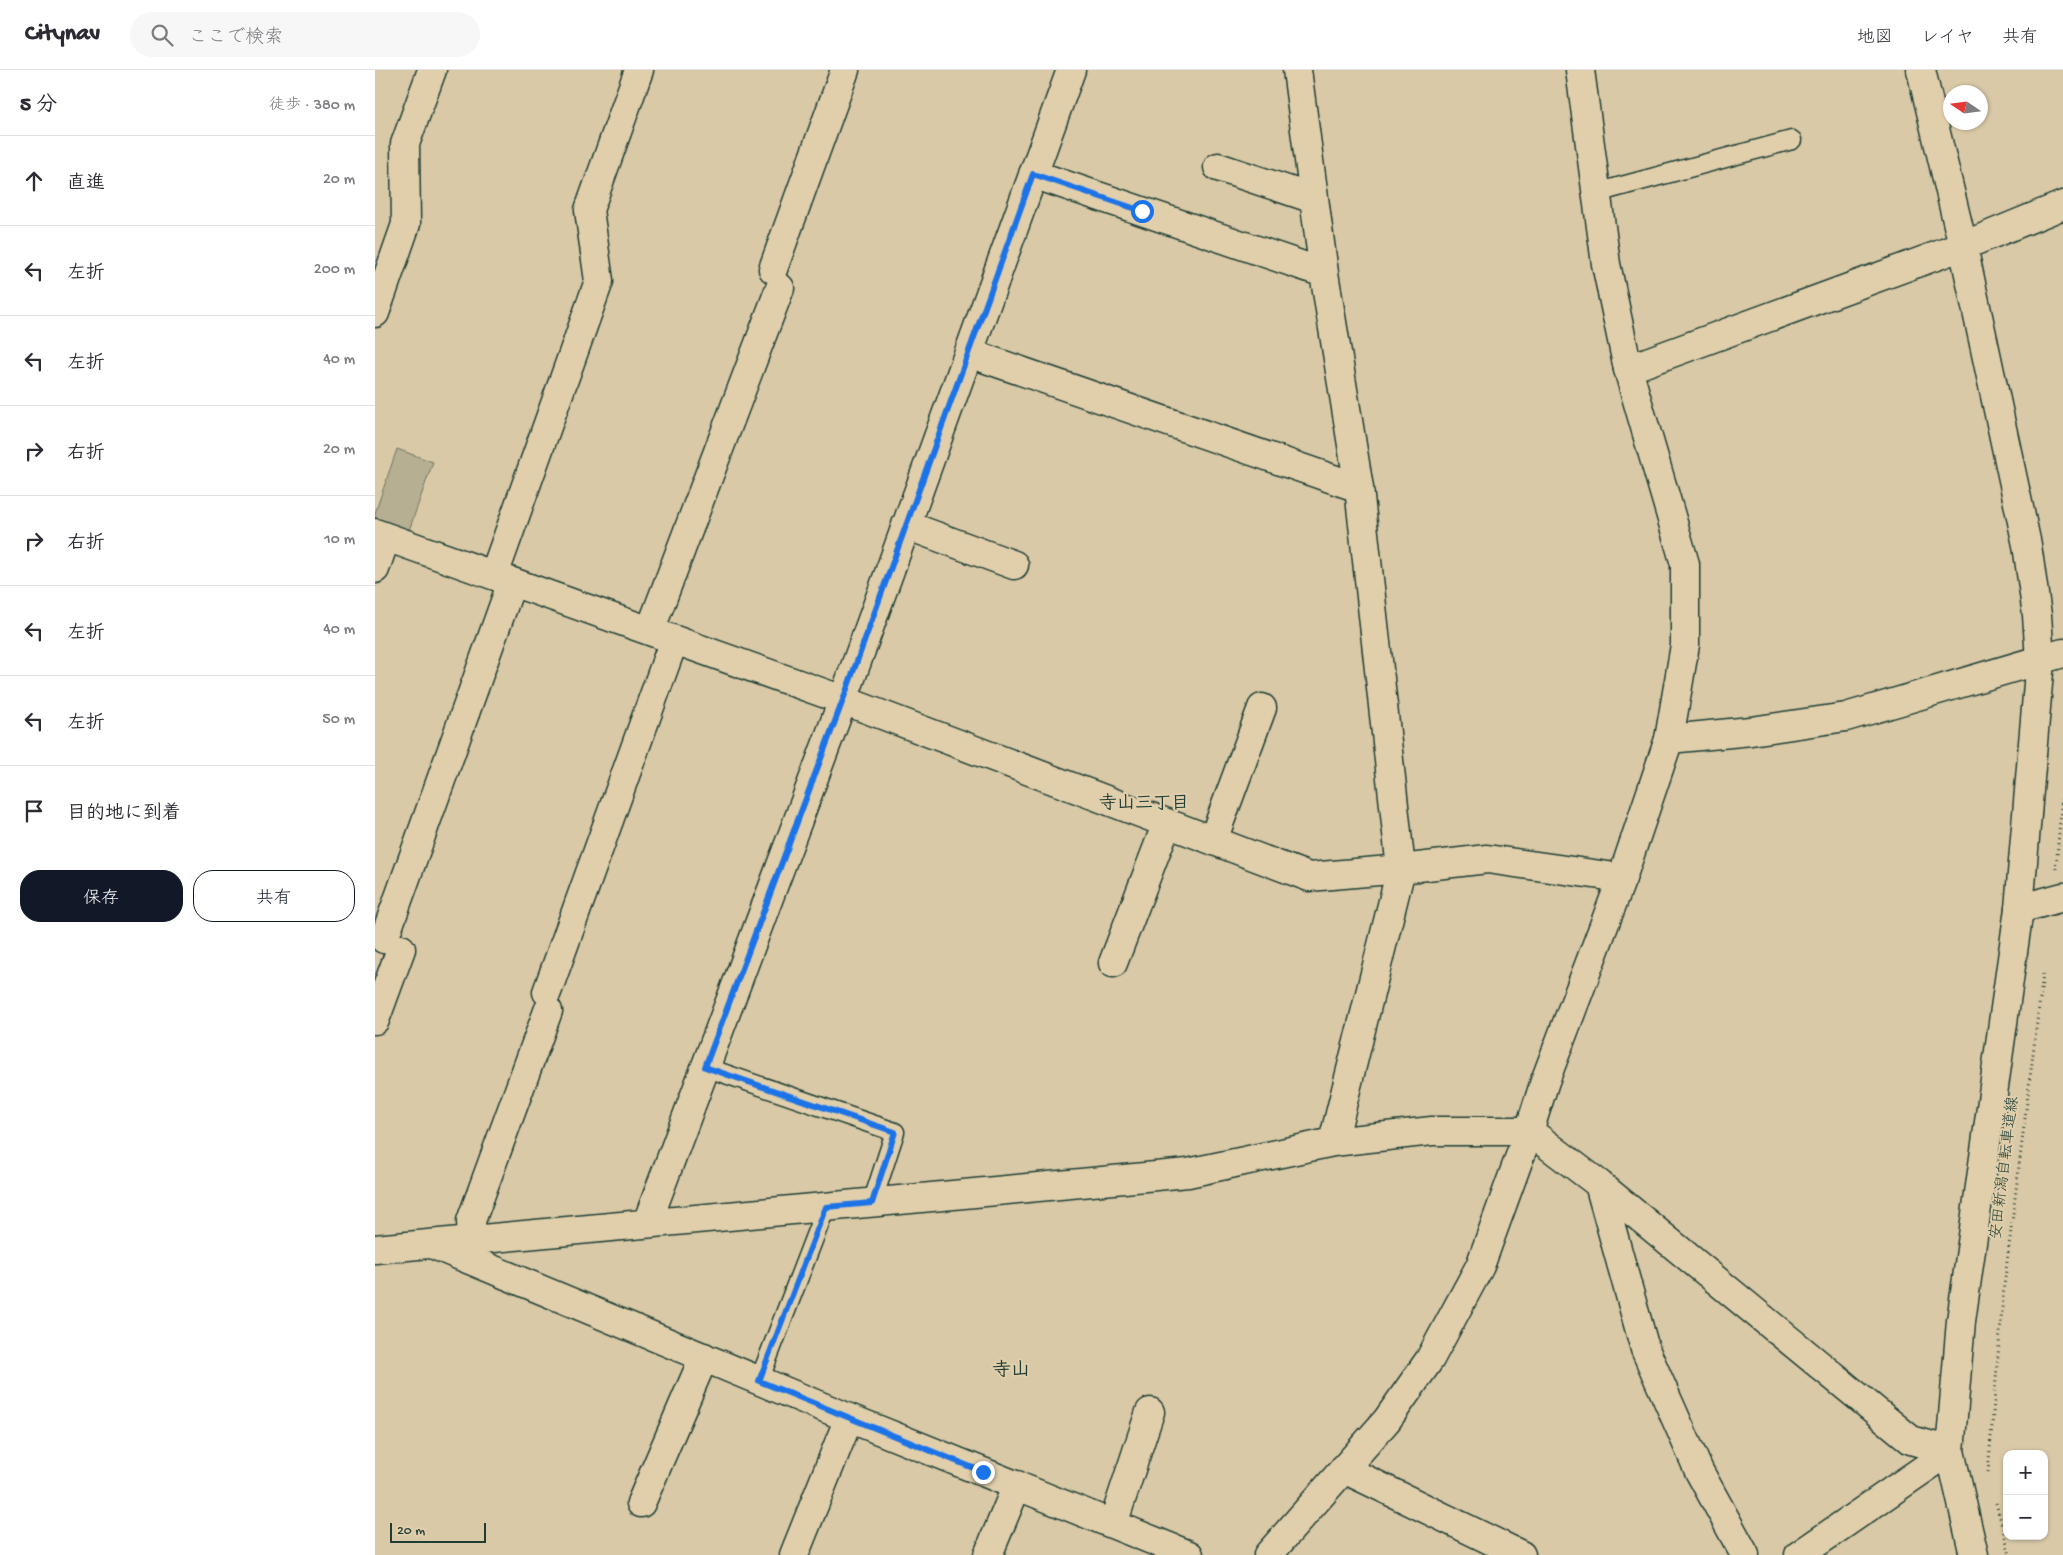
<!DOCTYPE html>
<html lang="ja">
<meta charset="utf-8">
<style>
:root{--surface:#fff;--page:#f7f7f7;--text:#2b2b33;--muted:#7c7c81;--line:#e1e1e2;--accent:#111827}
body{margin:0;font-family:"Gochi Hand","Klee One",sans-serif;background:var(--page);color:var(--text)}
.controls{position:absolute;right:15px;bottom:15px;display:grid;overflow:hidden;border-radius:10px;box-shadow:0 1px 4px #0004}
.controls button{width:45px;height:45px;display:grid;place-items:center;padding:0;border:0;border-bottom:1px solid var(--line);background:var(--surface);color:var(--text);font:25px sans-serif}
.compass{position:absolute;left:1568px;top:15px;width:45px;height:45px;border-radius:50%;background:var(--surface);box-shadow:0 1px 4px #0004;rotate:283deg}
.scale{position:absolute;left:15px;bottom:12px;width:96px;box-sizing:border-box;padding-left:5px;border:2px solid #1f3d34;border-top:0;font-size:14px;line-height:18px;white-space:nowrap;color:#1f3d34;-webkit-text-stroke:4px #e1cfac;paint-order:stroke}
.stop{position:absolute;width:15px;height:15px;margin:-11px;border:4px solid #1a73e8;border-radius:50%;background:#fff}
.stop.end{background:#1a73e8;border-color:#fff;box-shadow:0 1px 5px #0008}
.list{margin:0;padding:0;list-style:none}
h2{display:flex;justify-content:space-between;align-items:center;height:65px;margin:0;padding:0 20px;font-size:21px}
h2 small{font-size:16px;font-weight:400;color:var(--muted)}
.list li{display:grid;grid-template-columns:32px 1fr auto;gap:15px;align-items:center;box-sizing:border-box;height:90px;padding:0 20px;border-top:1px solid var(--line)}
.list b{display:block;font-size:19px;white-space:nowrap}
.list em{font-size:16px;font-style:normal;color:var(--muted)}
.actions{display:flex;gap:10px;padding:15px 20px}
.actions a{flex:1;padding:11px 0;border:1px solid var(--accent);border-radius:20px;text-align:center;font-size:18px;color:var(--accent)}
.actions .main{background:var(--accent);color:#fff}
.icon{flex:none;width:28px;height:28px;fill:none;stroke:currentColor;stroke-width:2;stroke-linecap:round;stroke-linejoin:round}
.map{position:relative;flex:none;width:1688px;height:1485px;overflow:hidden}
header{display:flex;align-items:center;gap:30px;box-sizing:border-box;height:70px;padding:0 25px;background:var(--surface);border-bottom:1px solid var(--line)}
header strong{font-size:24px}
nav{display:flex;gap:28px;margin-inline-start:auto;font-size:18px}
.search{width:350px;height:45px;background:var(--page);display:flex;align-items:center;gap:12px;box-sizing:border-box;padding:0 18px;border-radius:28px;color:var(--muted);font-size:19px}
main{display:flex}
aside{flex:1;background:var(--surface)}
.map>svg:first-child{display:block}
</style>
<header>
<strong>Citynav</strong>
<div class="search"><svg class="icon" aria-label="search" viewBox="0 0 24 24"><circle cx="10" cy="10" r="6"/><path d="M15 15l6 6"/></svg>ここで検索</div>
<nav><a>地図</a><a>レイヤ</a><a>共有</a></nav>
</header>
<main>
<aside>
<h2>5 分<small>徒歩 · 380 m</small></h2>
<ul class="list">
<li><svg class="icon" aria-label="ahead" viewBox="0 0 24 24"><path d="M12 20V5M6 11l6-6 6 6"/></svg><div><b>直進</b></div><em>20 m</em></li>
<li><svg class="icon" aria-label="left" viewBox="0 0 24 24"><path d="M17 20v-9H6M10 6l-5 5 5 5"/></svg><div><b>左折</b></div><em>200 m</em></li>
<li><svg class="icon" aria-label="left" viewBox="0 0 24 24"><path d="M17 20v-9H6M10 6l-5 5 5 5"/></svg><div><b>左折</b></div><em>40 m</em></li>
<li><svg class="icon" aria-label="right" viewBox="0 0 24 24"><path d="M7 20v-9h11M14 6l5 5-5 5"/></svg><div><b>右折</b></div><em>20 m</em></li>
<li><svg class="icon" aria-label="right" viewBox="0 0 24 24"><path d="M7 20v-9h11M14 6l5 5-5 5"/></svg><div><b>右折</b></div><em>10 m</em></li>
<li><svg class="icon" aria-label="left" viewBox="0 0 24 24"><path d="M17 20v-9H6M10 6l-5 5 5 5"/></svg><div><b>左折</b></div><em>40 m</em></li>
<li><svg class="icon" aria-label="left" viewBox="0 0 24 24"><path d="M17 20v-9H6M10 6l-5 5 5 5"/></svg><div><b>左折</b></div><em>50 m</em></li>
<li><svg class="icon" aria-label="arrive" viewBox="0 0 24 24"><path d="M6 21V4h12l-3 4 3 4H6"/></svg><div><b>目的地に到着</b></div></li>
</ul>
<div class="actions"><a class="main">保存</a><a>共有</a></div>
</aside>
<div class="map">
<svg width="1688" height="1485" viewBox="0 0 1688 1485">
<rect width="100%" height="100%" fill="#d9c9a7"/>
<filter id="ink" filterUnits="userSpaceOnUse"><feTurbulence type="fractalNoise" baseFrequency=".02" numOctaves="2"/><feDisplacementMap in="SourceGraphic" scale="10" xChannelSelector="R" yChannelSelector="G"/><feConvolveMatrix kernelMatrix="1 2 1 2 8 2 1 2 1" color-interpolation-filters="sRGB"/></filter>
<g filter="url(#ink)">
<path fill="#b7af92" stroke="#6b7663" d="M22,379L58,392L32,466L0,454V443Z"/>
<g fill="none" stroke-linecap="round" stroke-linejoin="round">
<defs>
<path id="service" d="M1221,123L1417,70
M330,997L520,1062L497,1133
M384,1311L451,1137"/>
<path id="minor" d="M922,0L949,203L984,418L1026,799L958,1072
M843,97L939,129
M658,104L949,203
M398,199L470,0
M0,243L31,154L30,74L57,0
M594,283L984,418
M1253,299L1588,176L1688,135
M531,455L639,495
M0,463L468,630L934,807L1026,799L1112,789L1247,808
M0,499L11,467
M119,505L224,211L214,140L264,0
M275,561L405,218
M1294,669L1376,661L1471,647L1688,583
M838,770L887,638
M1644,839L1688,827
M9,869L137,512
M738,893L792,753
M172,922L299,570
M0,950L26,879
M1224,1114L1270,1279L1324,1401L1370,1485
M272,1153L468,630L696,0
M97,1170L96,1151L173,941
M59,1175L474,1348L814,1485
M0,1179L813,1103L958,1072L1057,1061H1154L1224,1114L1536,1370L1575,1381
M969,1399L1146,1485
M266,1433L329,1287
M738,1454L775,1342
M419,1485L474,1348
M613,1485L642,1415
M1424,1485L1575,1381"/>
<path id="tertiary" d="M1546,0L1588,176L1652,475L1662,545L1665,590L1644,839L1586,1251L1575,1381L1599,1485
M893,1485L1012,1350L1055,1289L1105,1196L1154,1061L1170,1011L1247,808L1294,669L1310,575V494L1253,299L1231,194L1205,0"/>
</defs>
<use href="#service" stroke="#1f3d34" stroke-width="21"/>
<use href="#minor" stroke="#1f3d34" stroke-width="31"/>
<use href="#tertiary" stroke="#1f3d34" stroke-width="31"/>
<path stroke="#1f3d34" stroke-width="3" stroke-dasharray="1 4" stroke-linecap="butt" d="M1681,799L1688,713
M1613,1402L1629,1216L1668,904
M1621,1433L1635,1485"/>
<use href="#service" stroke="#e1cfac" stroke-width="18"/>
<use href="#minor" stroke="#e1cfac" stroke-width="28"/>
<use href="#tertiary" stroke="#e1cfac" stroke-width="28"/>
</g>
</g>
<g fill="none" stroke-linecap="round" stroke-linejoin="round" filter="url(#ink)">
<path stroke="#1a73e8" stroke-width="6" d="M608,1402L384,1311L451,1137L497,1133L520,1062L330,997L468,630L658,104L767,141"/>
</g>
<g text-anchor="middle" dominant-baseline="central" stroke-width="4" stroke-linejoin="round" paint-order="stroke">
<g font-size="16" fill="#1f3d34" stroke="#e1cfac">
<text transform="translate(1631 1098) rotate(-83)">安田新潟自転車道線</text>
</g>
<g font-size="18" font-weight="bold" fill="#1f3d34" stroke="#e1cfac">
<text x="769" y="734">寺山三丁目</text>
</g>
<g font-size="19" font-weight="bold" fill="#1f3d34" stroke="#e1cfac">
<text x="636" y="1301">寺山</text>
</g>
</g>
</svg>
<div class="controls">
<button>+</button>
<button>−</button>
</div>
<svg class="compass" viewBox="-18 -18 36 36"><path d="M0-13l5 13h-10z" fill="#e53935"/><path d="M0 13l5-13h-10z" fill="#7c7c81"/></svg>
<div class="scale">20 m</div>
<div class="stop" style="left:767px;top:141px"></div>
<div class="stop end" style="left:608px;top:1402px"></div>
</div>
</main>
